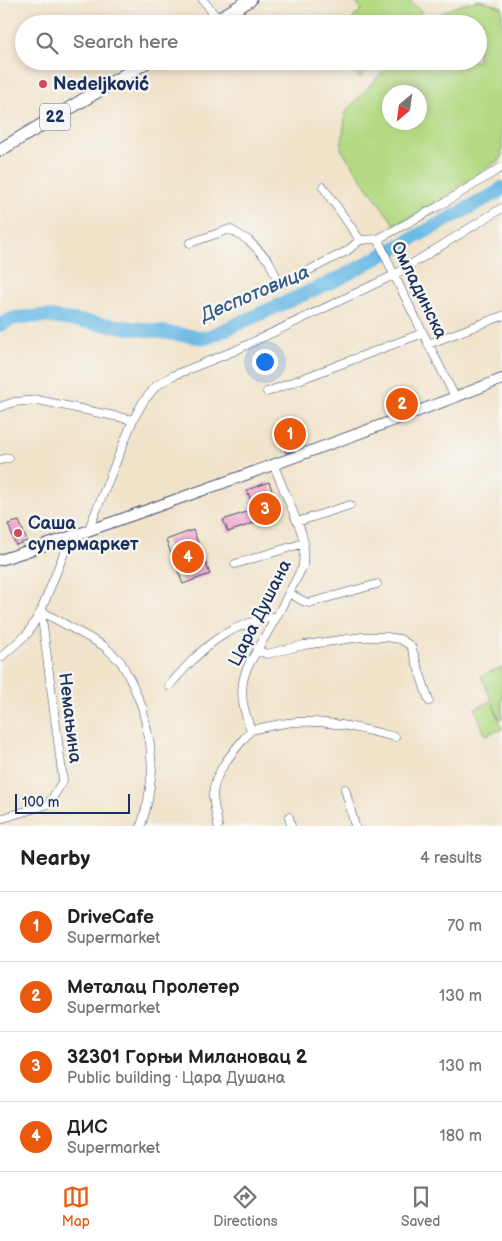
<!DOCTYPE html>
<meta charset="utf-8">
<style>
:root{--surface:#fff;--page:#f2f2f2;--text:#222;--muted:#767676;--line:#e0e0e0;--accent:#ea580c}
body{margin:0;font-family:"Balsamiq Sans",sans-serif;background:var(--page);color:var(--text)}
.compass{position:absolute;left:382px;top:85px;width:45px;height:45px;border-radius:50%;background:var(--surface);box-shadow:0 2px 8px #0003;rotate:209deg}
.scale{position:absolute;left:15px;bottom:12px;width:115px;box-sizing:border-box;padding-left:5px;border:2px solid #1b2f5e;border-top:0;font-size:14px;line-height:18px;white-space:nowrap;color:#1b2f5e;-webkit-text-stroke:4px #f6f6f2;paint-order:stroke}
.you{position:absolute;left:264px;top:361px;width:18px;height:18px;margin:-12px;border:4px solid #fff;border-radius:50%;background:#1a73e8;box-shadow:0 0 0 8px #1a73e833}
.badge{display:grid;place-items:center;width:32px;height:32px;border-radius:50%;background:var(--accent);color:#fff;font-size:16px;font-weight:700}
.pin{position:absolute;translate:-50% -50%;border:2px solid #fff;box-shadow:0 1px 5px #0006}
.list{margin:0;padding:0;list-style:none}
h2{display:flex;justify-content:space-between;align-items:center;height:65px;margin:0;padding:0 20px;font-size:21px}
h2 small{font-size:16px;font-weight:400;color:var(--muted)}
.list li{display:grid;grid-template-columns:32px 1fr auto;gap:15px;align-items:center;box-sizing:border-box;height:70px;padding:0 20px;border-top:1px solid var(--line)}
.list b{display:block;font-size:19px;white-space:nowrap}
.list p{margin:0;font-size:16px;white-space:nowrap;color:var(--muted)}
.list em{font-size:16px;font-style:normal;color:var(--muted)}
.icon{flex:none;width:28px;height:28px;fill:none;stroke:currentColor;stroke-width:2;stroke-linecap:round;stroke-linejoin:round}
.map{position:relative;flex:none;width:502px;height:826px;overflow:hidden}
.search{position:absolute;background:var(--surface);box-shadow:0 2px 8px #0003;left:15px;right:15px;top:15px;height:55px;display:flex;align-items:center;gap:12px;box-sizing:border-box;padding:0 18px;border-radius:28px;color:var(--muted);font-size:19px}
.sheet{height:345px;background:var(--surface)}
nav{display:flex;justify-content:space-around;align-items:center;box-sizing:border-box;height:70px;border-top:1px solid var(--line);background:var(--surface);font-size:14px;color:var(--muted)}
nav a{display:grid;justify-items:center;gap:2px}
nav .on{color:var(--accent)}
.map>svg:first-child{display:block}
</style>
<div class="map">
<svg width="502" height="826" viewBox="0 0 502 826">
<rect width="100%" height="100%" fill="#f6f6f2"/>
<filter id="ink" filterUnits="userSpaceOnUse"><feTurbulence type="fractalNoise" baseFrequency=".02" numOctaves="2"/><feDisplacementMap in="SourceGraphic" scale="10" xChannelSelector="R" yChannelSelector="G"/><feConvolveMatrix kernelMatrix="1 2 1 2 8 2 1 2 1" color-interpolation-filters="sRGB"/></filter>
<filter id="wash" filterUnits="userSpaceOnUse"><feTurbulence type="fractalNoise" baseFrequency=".0096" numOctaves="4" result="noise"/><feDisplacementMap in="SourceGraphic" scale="20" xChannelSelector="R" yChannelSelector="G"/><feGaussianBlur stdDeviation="1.12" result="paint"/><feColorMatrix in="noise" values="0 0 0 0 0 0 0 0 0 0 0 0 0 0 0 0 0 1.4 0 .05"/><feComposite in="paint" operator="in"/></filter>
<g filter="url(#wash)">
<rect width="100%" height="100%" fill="#f1e3ca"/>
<path fill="#b3da83" stroke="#678470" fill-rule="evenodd" d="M353,0H409L422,12L411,24H348L362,9Z
M479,0L502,7V158L417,215L394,224L341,149L346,111L393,61H478V24H427C441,9 461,5 479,0ZM390,92H420V122H390Z
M342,61H376L360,78Z
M502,667V718L500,719L493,704L502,729L485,735L475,708L492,701L481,676Z"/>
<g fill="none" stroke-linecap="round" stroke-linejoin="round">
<path stroke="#6bbae5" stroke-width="14" d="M0,325L14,318L43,316L206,338L340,278L496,193L502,188"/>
</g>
<g id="blocks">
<path fill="#f1a0c8" d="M295,422L299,431L291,434L297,449L286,453L278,428Z
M269,482L280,514L228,532L223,520L254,509L247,490Z
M19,521L27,541L16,545L8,524Z
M193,530L210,574L183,584L166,540Z"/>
</g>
</g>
<g filter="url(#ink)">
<use href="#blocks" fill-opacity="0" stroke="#3b4a6e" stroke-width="1"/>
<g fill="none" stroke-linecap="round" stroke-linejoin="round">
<defs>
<path id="minor" d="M203,0L218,19
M323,187L360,240
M378,239L394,275L455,397
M190,243L230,229L249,241L269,261L280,285L347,251L360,240L378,239L439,206L502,167
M428,344L502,316
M267,392L423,333
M0,407L14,402L38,400L133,420
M0,460L9,458
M297,522L350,505
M88,531L133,420L143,402L156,386L172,376L234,351L394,275L502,208
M235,564L304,543
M289,593L303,601L309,603L377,584
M41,611L104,646L121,662L132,683L142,707L150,743L152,771L148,801L141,826
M257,650L267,654L304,645L362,637H387L400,639L411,646L429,701
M0,658L28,633L41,611L70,538
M169,686C203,647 224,625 277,616
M251,730C266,727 281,723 296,722C330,720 363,729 395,737
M345,789L355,826
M289,817L291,826
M0,819L49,804L63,780L41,611
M218,826C217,816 213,804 213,794C215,769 236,749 251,730C243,709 238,690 247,668L277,616L303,566L304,543L301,531L274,466"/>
<path id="tertiary" d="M0,560C59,541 117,521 175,500C285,461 394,421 502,379"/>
<path id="primary" d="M210,24L250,0
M0,150L148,61"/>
</defs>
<use href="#minor" stroke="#3b4a6e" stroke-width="9"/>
<use href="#tertiary" stroke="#3b4a6e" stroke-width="12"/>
<use href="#primary" stroke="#3b4a6e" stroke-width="14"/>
<use href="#minor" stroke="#fff" stroke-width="8"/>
<use href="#tertiary" stroke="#fff" stroke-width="10"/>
<use href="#primary" stroke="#fff" stroke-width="12"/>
</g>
</g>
<g fill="#d1495b" stroke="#f6f6f2" stroke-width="2">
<circle cx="43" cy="84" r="5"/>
<circle cx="18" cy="533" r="5"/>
</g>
<g text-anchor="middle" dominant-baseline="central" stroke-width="5" stroke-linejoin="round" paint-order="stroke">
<rect fill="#f6f6f2" stroke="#5d6b8a" stroke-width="1" x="40" y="103.5" width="30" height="27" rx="4"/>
<g font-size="16" font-weight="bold" fill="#1b2f5e">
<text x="55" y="117">22</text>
</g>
<g font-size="18" font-weight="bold" fill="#1b2f5e" stroke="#f6f6f2" text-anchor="start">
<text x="53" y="84">Nedeljković</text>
<text x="28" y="523">Саша<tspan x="28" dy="21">супермаркет</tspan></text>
</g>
<g font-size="18" fill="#1b2f5e" stroke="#f6f6f2">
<text transform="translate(419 290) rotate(64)">Омладинска</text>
<text transform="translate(260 613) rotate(-63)">Цара Душана</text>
<text transform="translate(70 718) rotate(83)">Немањина</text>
</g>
<g font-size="19" font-style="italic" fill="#335986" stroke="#f6f6f2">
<text transform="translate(255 294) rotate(-23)">Деспотовица</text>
</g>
</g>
</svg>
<svg class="compass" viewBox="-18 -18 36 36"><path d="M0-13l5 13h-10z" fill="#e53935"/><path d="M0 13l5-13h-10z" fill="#767676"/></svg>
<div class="scale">100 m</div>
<div class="you"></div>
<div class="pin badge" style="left:290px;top:434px">1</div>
<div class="pin badge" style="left:402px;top:404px">2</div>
<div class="pin badge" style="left:265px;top:509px">3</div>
<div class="pin badge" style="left:188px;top:557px">4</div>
<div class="search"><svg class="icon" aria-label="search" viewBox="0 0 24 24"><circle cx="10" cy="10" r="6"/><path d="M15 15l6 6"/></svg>Search here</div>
</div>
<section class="sheet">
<h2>Nearby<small>4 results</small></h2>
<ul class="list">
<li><span class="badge">1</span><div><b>DriveCafe</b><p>Supermarket</p></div><em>70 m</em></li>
<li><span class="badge">2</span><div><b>Металац Пролетер</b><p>Supermarket</p></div><em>130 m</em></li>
<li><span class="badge">3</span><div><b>32301 Горњи Милановац 2</b><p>Public building · Цара Душана</p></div><em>130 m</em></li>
<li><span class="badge">4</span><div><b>ДИС</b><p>Supermarket</p></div><em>180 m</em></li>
</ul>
</section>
<nav>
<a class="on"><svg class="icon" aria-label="map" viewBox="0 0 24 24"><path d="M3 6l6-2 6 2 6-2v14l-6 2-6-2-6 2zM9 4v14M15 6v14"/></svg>Map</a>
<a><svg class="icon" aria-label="directions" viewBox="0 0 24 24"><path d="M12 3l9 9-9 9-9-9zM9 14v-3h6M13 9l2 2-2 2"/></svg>Directions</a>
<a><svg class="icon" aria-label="saved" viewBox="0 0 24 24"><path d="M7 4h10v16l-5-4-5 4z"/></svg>Saved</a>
</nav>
